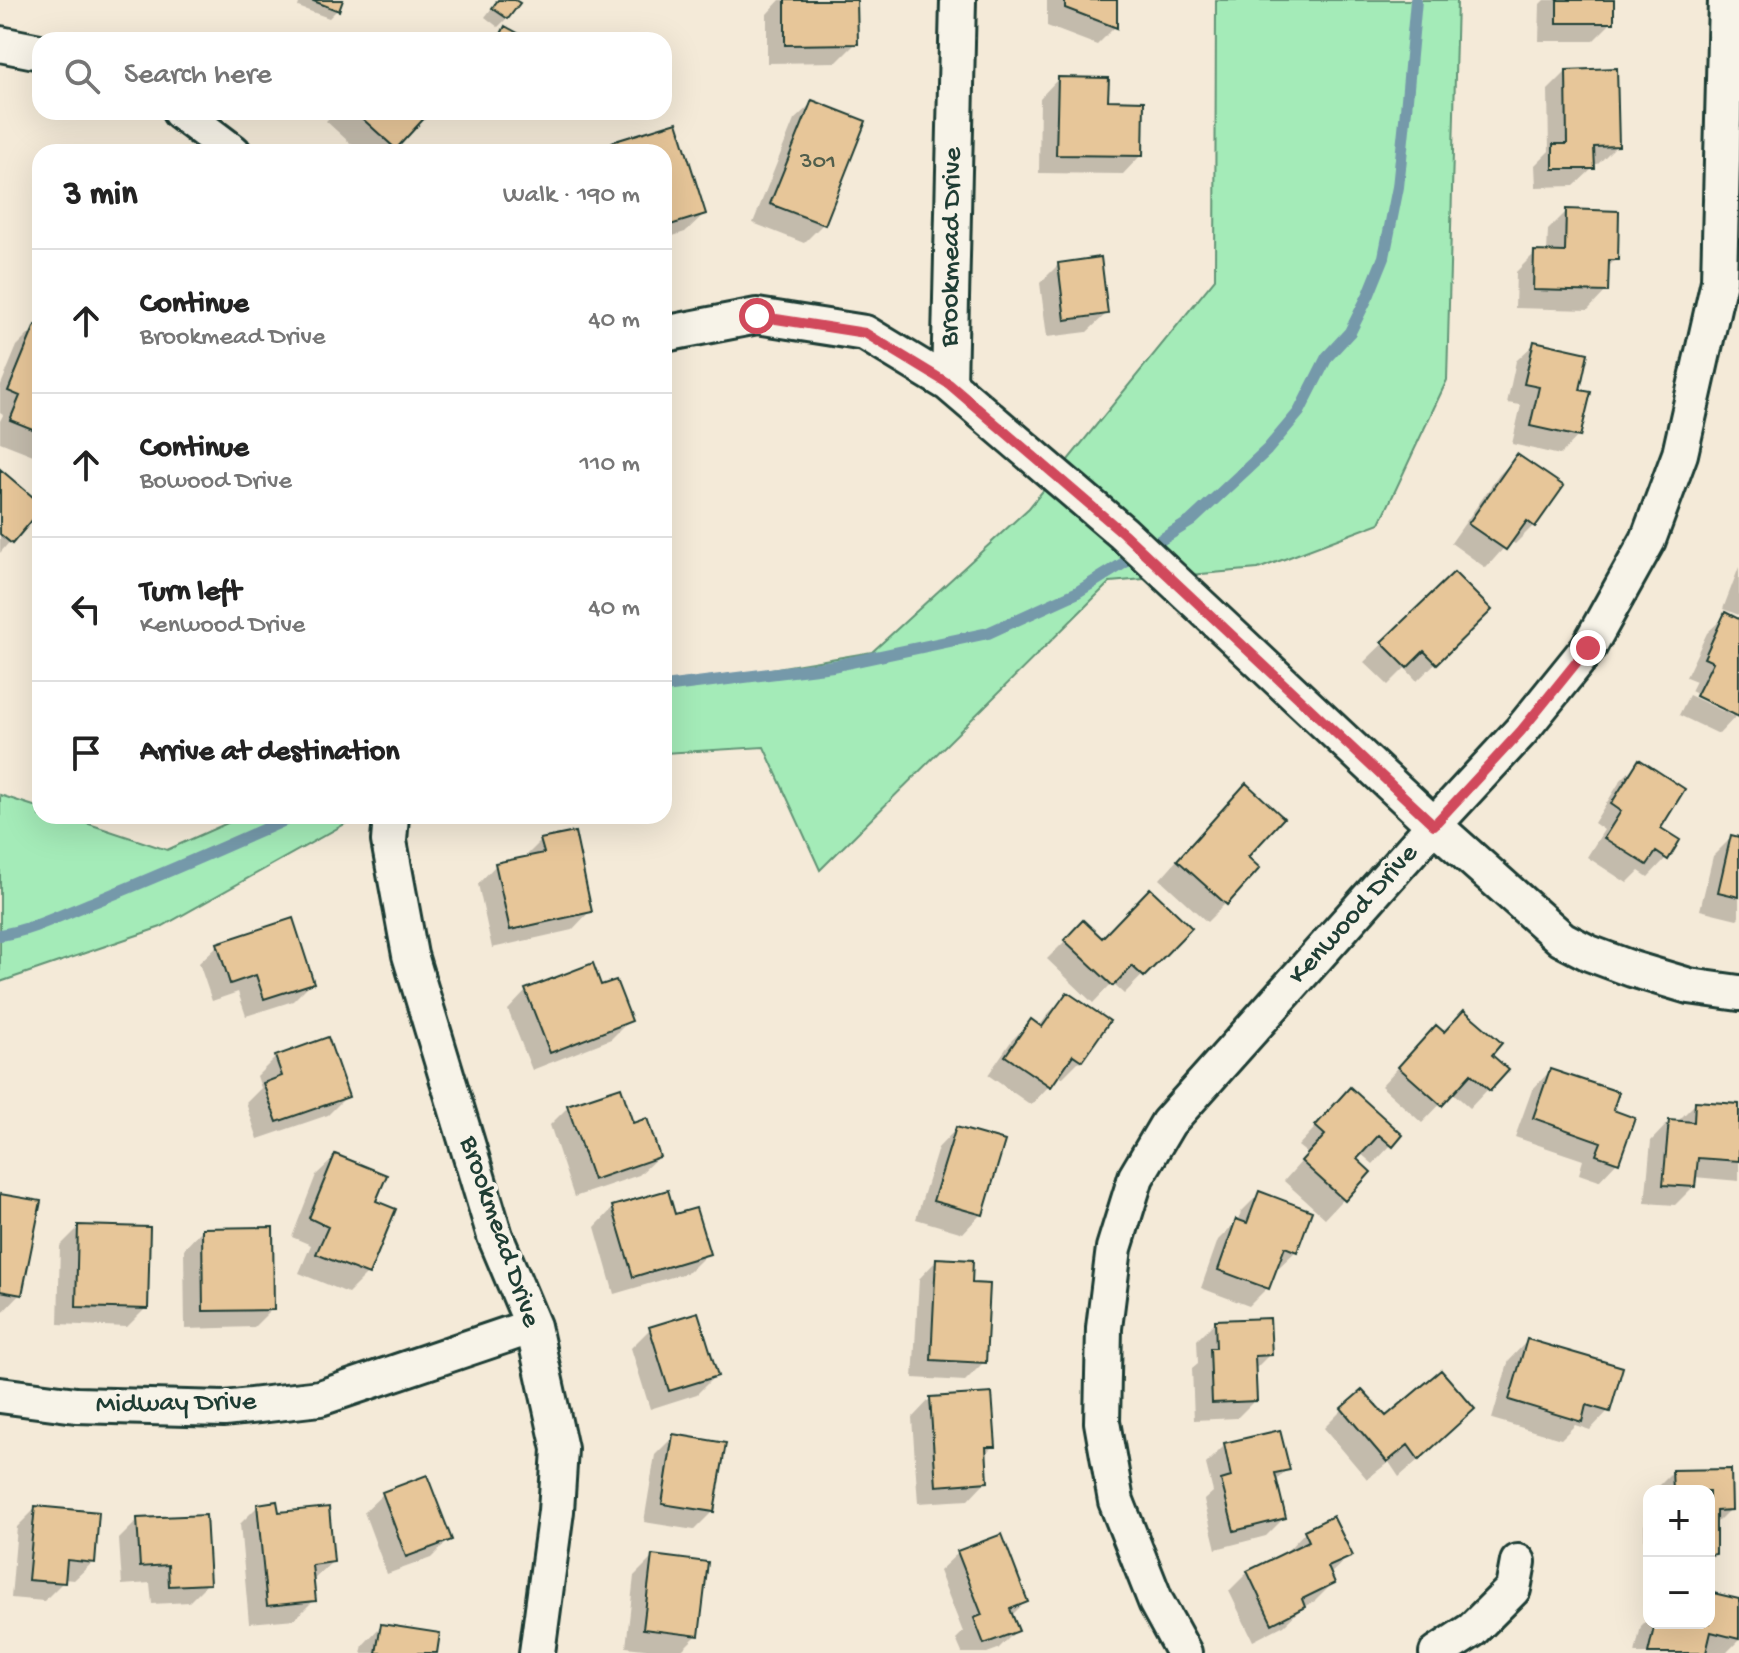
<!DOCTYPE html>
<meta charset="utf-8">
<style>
:root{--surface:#fff;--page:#f2f2f2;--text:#222;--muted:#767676;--line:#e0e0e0}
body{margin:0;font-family:"Gochi Hand",sans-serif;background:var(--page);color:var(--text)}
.controls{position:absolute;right:24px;bottom:24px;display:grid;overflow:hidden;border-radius:16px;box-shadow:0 8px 32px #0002}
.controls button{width:72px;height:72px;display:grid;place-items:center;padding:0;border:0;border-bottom:2px solid var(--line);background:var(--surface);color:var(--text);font:40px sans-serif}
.stop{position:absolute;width:24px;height:24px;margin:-18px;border:6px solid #d1495b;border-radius:50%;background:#fff}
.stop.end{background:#d1495b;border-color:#fff;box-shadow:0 2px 8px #0008}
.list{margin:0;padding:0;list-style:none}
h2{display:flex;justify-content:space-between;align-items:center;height:104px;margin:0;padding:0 32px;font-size:34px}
h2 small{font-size:26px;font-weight:400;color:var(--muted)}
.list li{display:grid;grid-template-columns:52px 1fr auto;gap:24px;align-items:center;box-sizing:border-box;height:144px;padding:0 32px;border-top:2px solid var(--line)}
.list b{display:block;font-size:30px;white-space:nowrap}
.list p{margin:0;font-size:26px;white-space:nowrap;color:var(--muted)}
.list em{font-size:26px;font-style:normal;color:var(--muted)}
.icon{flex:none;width:44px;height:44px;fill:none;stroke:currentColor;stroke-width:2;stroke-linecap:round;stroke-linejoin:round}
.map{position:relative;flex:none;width:1739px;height:1653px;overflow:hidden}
.search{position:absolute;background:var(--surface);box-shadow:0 8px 32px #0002;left:32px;top:32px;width:640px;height:88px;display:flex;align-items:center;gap:20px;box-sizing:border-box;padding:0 28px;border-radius:24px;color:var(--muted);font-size:30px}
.panel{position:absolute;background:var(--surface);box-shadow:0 8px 32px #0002;left:32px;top:144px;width:640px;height:680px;border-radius:24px}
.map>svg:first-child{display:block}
</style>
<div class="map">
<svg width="1739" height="1653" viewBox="0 0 1739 1653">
<rect width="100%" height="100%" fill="#f4ead8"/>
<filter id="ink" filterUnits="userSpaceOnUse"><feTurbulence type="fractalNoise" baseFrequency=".0125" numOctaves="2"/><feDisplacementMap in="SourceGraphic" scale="16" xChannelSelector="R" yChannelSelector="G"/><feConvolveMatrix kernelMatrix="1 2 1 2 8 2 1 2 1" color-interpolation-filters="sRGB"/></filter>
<g filter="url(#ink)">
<path fill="#a4ebb8" stroke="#629476" stroke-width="2" d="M1216,0H1457L1447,380L1380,523L1258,569L1110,582L820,870L764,747L664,753V687L872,652L1029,508L1215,279Z
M0,795L40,808V816H65L167,850L243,816H359L161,927L0,982Z"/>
<path fill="#0003" d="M300,0H341L338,9L329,18L298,7Z
M498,0H512L507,18L498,27L485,17Z
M780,0H855L856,43L837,62L767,63V14Z
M1047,0H1115V27L1097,45L1047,26Z
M1544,0H1612V22L1593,41H1539L1540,4Z
M1566,72L1617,145L1598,164H1593V168L1574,186L1536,187L1535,165L1549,151L1548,90Z
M1058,79L1141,155L1123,174L1039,173L1040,98Z
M813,102L823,224L804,243L753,223L794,120Z
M335,112H427L390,152H360L326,121Z
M676,125L704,214L685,232L664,239V152H605L613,144Z
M1567,211L1616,259L1606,269V291L1588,310L1515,308L1516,272L1535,253H1547L1548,230Z
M1058,265L1106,314L1087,332L1047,337L1040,283Z
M36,327L40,329V447L33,455L0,442V421L3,415L0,413V387L17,346Z
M1535,343L1577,391L1578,436L1560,455L1512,444L1521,405L1507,403L1516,361Z
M1517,457L1561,486L1533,526L1515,544L1510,541L1486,568L1451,543L1499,475Z
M0,472L40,506L0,553Z
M1739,567V615L1723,609Z
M1454,574L1489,610L1417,681L1405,668L1388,685L1364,662Z
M1726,615L1739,621V713L1719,734L1679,715L1689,695L1733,716V712L1691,691L1696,681L1686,677L1707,633Z
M1639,762L1666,858L1648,877L1639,871L1627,883L1587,857L1604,830L1594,823L1621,780Z
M1227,804L1245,858L1226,903L1207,922L1160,879Z
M1731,838L1739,839V917L1737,919L1700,910L1713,856Z
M541,841L590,911L572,930L492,948L478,884L496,865L523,859Z
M1083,923L1101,941L1189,928L1124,994L1112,983L1093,1003L1047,959Z
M218,945L312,982L293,1001L246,1016L238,992L212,1001L199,963Z
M600,988L629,1021L611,1039L532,1070L508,1010L526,991Z
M1068,994L1107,1021L1080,1060L1062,1078L1057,1075L1049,1086L1031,1105L988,1075L1012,1040L1031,1021L1039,1027L1049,1013Z
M1436,1027L1443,1034L1489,1055L1506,1070L1470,1108L1452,1092L1422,1123L1381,1086Z
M276,1057L347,1096L328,1115L258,1139L246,1103L261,1088L257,1076Z
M1550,1071L1610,1112L1617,1162L1599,1181L1579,1174L1583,1160L1515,1137L1532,1090Z
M1350,1090L1391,1145L1373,1164L1360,1153L1354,1160L1368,1172L1325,1218L1284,1181L1308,1154L1298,1146Z
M1696,1103L1739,1106V1181L1694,1177L1693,1187L1675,1205L1645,1203L1651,1141L1669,1122L1678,1121Z
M568,1107L632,1125L658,1157L639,1175L574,1197L550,1125Z
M956,1129L981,1214L963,1233L916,1219L938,1148Z
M335,1157L373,1203L367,1274L348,1293L299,1273L311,1245L292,1237L316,1175Z
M1260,1193L1296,1251L1277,1269H1275L1268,1287L1249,1306L1201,1288L1218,1240L1238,1220L1241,1212Z
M0,1196L20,1294L2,1313L0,1312Z
M613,1208L674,1217L708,1253L689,1272L614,1294L595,1227Z
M79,1227L146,1308L127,1327L58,1324L60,1246Z
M202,1230L272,1309L254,1327L185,1329L184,1249Z
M937,1260L970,1285L984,1362L965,1381L913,1378L919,1279Z
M1215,1322L1270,1354L1254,1370L1255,1400L1237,1418L1194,1420L1192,1368L1198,1363L1197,1340Z
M650,1329L716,1375L697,1394L650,1409L631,1348Z
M1527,1341L1608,1411L1590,1430L1575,1425L1561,1439L1492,1419L1509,1360Z
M930,1399L994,1446L984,1456L986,1481L968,1500L918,1503L912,1418Z
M1343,1409L1386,1419L1454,1428L1399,1477L1389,1462L1367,1479L1324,1428Z
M674,1436L713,1511L694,1530L644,1522L655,1455Z
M1225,1445L1287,1469L1275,1482L1284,1518L1266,1536L1216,1549L1204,1500L1213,1492L1206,1464Z
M1729,1471L1730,1509L1714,1525V1554L1709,1559V1491H1654L1673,1472Z
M383,1494L450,1539L431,1558L387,1574L364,1512Z
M258,1506L277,1514L332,1562L312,1581L314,1600L295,1619L249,1623L240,1524Z
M36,1508L93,1562L74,1580L63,1579V1582L44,1601L11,1598L17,1527Z
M138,1520L208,1583L189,1602L152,1604L150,1583L122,1585L119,1539Z
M1649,1520V1573L1645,1574L1644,1525Z
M1305,1532L1350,1555L1329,1575L1333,1583L1315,1601L1303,1607L1284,1625L1253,1641L1229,1591L1248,1572L1288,1553L1287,1551Z
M958,1553L1026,1601L1011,1616L1017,1630L998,1649L987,1653H962L956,1639L963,1632L939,1571Z
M653,1557L697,1635L679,1653L626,1647L634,1576Z
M1709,1594L1739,1601V1640L1726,1653H1635L1641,1626L1649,1618V1623H1709Z
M381,1626L435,1653H361L363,1645Z"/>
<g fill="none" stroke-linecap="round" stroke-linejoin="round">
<path stroke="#7599aa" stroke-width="12" d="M664,687L833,666L988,633L1076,593L1191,521L1267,450L1299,412L1327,357L1350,332L1369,294L1384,257L1398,187L1406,110L1416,0
M0,935C33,930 63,914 94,902C161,875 227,846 294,816"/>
</g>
<path fill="#e7c699" stroke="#1f3d34" stroke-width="2" d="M311,0H343L339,11Z
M498,0H515L520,3L508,19L492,8Z
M785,0H857L858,44L785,45Z
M1065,0H1117V28L1065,8Z
M1557,0H1614V23H1557Z
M505,26L523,36L521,40H498Z
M1617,68L1619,146L1594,147L1595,169H1553V144H1567L1566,70Z
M1058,77L1109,78L1108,100L1144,101L1143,156L1056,155Z
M812,100L866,121L825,225L770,204Z
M355,112H430L396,149Z
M677,122L706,214L664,227V152H615L612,142Z
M1566,209L1619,211L1618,260H1609L1608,292L1533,290L1534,251L1565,252Z
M1101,257L1108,314L1065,320L1058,263Z
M35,325L40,327V432L10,420L20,396L8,391Z
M1534,341L1588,353L1580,390L1591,392L1580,437L1530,426L1539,387L1524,384Z
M1517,454L1564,486L1535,527L1527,521L1506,550L1468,524Z
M0,469L40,503V511L12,544L0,534Z
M1454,572L1492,610L1437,664L1424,651L1407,668L1381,642Z
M1725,612L1739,619V717L1696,696L1713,662L1704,658Z
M1639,759L1685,789L1661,828L1680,840L1668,860L1656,852L1647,865L1604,838L1621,811L1611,804Z
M1246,783L1284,818L1248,857L1260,868L1227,905L1177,860Z
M575,832L592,912L510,930L495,863L544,853L540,839Z
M1731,835L1739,837V897L1718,892Z
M1150,888L1192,928L1144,977L1132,966L1113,986L1064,940L1083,920L1102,938Z
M293,918L314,983L264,999L256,975L230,984L217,943Z
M593,963L601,985L616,980L632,1021L550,1053L525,989Z
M1067,992L1110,1021L1082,1061L1073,1055L1051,1087L1005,1056L1031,1019L1042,1027Z
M1464,1010L1502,1043L1492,1055L1509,1070L1490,1091L1471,1074L1442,1106L1398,1067L1436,1025L1444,1032Z
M328,1037L349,1097L277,1122L263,1083L282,1076L275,1056Z
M1550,1069L1619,1092L1613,1110L1635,1118L1619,1163L1596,1155L1601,1142L1533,1118Z
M621,1087L633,1123L647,1118L660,1157L593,1180L567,1105Z
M1350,1087L1403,1135L1393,1147L1379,1135L1357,1159L1371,1172L1345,1201L1301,1161L1325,1135L1315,1126Z
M1695,1101L1739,1104V1161L1698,1158L1695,1187L1663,1185L1669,1120L1694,1122Z
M956,1127L1005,1141L983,1215L933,1201Z
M335,1154L387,1175L376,1201L396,1209L369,1275L316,1254L328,1227L309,1218Z
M668,1190L675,1214L696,1208L710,1254L633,1277L612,1206Z
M1259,1191L1312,1211L1297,1252L1285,1247L1269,1289L1218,1270L1236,1219L1247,1223Z
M0,1194L41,1201L22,1295L0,1291Z
M78,1225L150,1227L148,1309L76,1307Z
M273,1227L274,1310L203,1311L202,1228Z
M936,1258L973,1260L972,1283L990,1284L986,1363L931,1360Z
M698,1312L718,1376L669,1391L649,1327Z
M1270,1318L1272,1355L1255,1356L1257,1401L1212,1403L1210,1348H1216L1215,1320Z
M1527,1339L1623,1367L1610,1412L1586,1405L1582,1422L1509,1400Z
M1441,1370L1475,1409L1419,1460L1408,1445L1387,1462L1341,1408L1362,1390L1386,1416Z
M992,1393L996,1447H986L988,1482L936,1486L930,1397Z
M1280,1430L1290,1470L1275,1473L1286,1518L1234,1531L1221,1480L1231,1477L1224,1443Z
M673,1434L726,1443L714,1512L662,1504Z
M1731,1469L1732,1510L1716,1511V1554L1709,1555V1491H1673L1672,1470Z
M427,1475L452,1540L406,1557L382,1492Z
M277,1501L279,1512L329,1507L334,1562L312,1565L316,1601L267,1606L257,1504Z
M35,1506L99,1512L95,1563L67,1560L65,1583L28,1580Z
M206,1515L210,1584L169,1586L168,1565L140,1567L137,1518Z
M1333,1516L1353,1556L1328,1567L1335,1583L1302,1599L1305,1607L1272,1624L1247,1571L1309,1541L1304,1530Z
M1002,1534L1028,1602L1010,1609L1019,1631L984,1644L974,1618L982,1615L957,1551Z
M652,1555L708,1562L699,1636L643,1629Z
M1709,1592L1739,1599V1639L1711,1632L1706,1653H1648L1655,1623H1709Z
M381,1624L440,1633L437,1653H376Z"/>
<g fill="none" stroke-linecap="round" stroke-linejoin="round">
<defs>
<path id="minor" d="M0,44L40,52
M180,112L233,152
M664,334L757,316L865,333L949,384L1123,533L1434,825L1562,939L1589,953L1632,969L1689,986L1739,993
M949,384L958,0
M391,816L389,841L410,955L495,1236L533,1326L560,1449L556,1511L537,1653
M0,1395L76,1405L224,1409L320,1398L533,1326
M1184,1653L1156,1602L1116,1501L1102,1422L1104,1328L1114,1248L1136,1177L1168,1123L1434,825L1521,731L1588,648L1648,540L1680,454L1719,281L1726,0
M1437,1653L1472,1630L1513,1589L1518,1562"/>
</defs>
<use href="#minor" stroke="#1f3d34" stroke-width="40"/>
<use href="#minor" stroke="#f7f3e8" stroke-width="34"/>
</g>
</g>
<g fill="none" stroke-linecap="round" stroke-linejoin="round" filter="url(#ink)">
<path stroke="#d1495b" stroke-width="10" d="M757,316L865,333L949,384L1123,533L1434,825L1521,731L1588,648"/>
</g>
<g text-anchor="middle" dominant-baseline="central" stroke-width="8" stroke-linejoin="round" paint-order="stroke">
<g font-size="24" fill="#515f4d">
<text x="818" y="162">301</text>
</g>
<g font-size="28" fill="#1f3d34" stroke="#f7f3e8">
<text transform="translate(952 247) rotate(-89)">Brookmead Drive</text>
<text transform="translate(1354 915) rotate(-48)">Kenwood Drive</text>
<text transform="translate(499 1232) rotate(71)">Brookmead Drive</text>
<text transform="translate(176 1404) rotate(-1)">Midway Drive</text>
</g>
</g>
</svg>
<div class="controls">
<button>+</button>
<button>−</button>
</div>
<div class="stop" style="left:757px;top:316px"></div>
<div class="stop end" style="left:1588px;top:648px"></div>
<div class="search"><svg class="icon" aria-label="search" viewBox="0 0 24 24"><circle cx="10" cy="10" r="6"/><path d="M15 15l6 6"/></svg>Search here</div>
<section class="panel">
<h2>3 min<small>Walk · 190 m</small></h2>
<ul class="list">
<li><svg class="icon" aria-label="ahead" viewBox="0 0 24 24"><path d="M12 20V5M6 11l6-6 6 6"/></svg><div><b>Continue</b><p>Brookmead Drive</p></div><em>40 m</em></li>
<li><svg class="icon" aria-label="ahead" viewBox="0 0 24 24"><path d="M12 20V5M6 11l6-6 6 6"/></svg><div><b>Continue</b><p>Bowood Drive</p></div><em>110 m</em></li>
<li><svg class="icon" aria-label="left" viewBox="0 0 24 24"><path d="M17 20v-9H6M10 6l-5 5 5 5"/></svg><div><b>Turn left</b><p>Kenwood Drive</p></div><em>40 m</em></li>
<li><svg class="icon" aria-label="arrive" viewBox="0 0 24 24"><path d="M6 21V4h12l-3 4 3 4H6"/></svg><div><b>Arrive at destination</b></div></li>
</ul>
</section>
</div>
